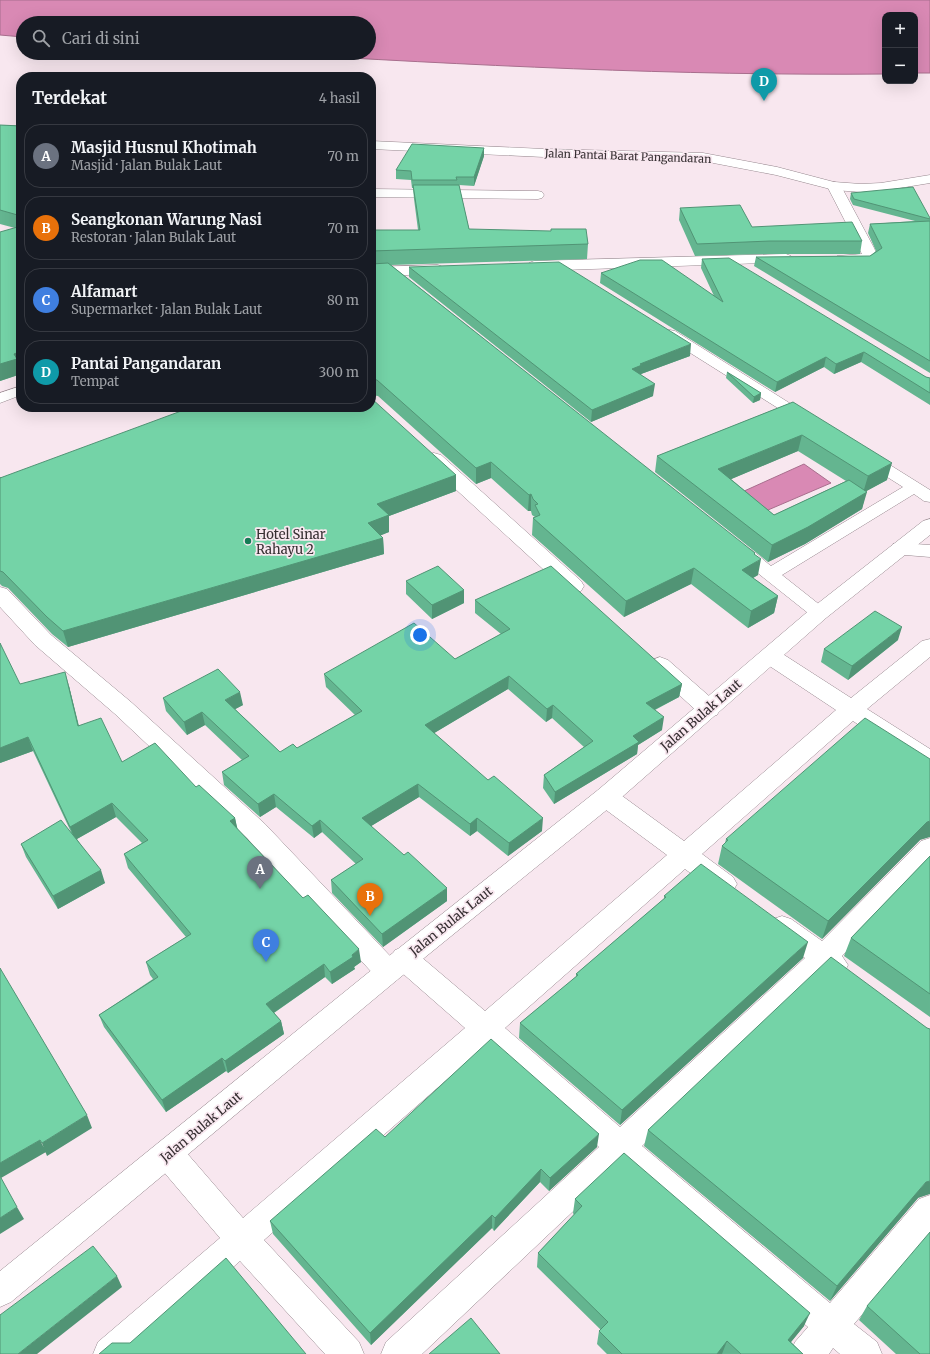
<!DOCTYPE html>
<html lang="id">
<meta charset="utf-8">
<style>
:root{--surface:#171b24;--page:#242831;--text:#f1f3f6;--muted:#9ea1a6;--line:#363941;--accent:#157c56}
body{margin:0;font-family:Merriweather,serif;background:var(--page);color:var(--text)}
.controls{position:absolute;right:12px;top:12px;display:grid;overflow:hidden;border-radius:8px;box-shadow:0 4px 16px #0002}
.controls button{width:36px;height:36px;display:grid;place-items:center;padding:0;border:0;border-bottom:1px solid var(--line);background:var(--surface);color:var(--text);font:20px sans-serif}
.you{position:absolute;left:420px;top:635px;width:14px;height:14px;margin:-10px;border:3px solid #fff;border-radius:50%;background:#1a73e8;box-shadow:0 0 0 6px #1a73e833}
.badge{display:grid;place-items:center;width:26px;height:26px;border-radius:50%;background:var(--accent);color:#fff;font-size:13px;font-weight:700}
.pin{position:absolute;translate:-50% -33px;filter:drop-shadow(0 1px 2px #0008)}
.pin::after{content:'';position:absolute;top:21px;width:14px;height:12px;background:inherit;clip-path:polygon(0 0,100% 0,50% 100%)}
.list{margin:0;padding:0;list-style:none}
h2{display:flex;justify-content:space-between;align-items:center;height:52px;margin:0;padding:0 16px;font-size:17px}
h2 small{font-size:13px;font-weight:400;color:var(--muted)}
.list li{display:grid;grid-template-columns:26px 1fr auto;gap:12px;align-items:center;box-sizing:border-box;height:64px;margin:0 8px 8px;padding:0 8px;border:1px solid var(--line);border-radius:16px}
.list b{display:block;font-size:15px;white-space:nowrap}
.list p{margin:0;font-size:13px;white-space:nowrap;color:var(--muted)}
.list em{font-size:13px;font-style:normal;color:var(--muted)}
.icon{flex:none;width:22px;height:22px;fill:none;stroke:currentColor;stroke-width:2;stroke-linecap:round;stroke-linejoin:round}
.map{position:relative;flex:none;width:930px;height:1354px;overflow:hidden}
.search{position:absolute;background:var(--surface);box-shadow:0 4px 16px #0002;left:16px;top:16px;width:360px;height:44px;display:flex;align-items:center;gap:10px;box-sizing:border-box;padding:0 14px;border-radius:22px;color:var(--muted);font-size:15px}
.panel{position:absolute;background:var(--surface);box-shadow:0 4px 16px #0002;left:16px;top:72px;width:360px;height:340px;border-radius:16px}
.map>svg:first-child{display:block}
</style>
<div class="map">
<svg width="930" height="1354" viewBox="0 0 930 1354">
<rect width="100%" height="100%" fill="#f8e7ef"/>
<path fill="#d989b4" stroke="#a86e8d" d="M0,0H930V73H915V15H885V74C677,76 470,65 262,53H369V23H23V37L0,35Z
M804,464L831,483L768,510L742,492Z"/>
<g fill="none" stroke-linecap="round" stroke-linejoin="round">
<defs>
<path id="service" d="M371,189L538,191L542,192L544,195L542,198L538,199L371,197Z
M670,330L675,331L810,416L813,419L810,422L805,424L800,422L665,337L663,334L665,331Z
M21,386V395L0,403V393Z
M868,453L874,455L930,490V502L924,501L914,494L782,575L825,609L828,613L825,617L819,619L813,617L735,555L732,551L735,547C749,543 760,558 771,566L903,487L862,461L860,458L862,455Z"/>
<path id="minor" d="M834,182L839,183L841,186L874,248L878,257L872,262L867,264L837,262L834,259L837,256L862,254L827,186L829,183Z
M786,254L791,256L794,259L791,262L534,271L529,269L526,266L529,263L534,261Z
M438,265L443,267L446,270L443,273L371,277V267Z
M434,453L441,455L581,581L584,586L581,591L574,593L567,591L427,463L425,459L427,455Z
M900,543L930,545V557L893,554L890,549L893,544Z
M0,587L7,589L51,635L131,702L265,824L391,957L395,950L404,947L413,950L485,1011L667,855L598,804L594,797L598,790L606,788L614,790L684,841L836,710L762,661L759,656L762,651L770,648L778,651L851,698L922,641L930,639V657L867,709L930,749V770L922,767L853,721L702,854L733,877L737,884L733,891L724,894L715,891L685,869L505,1028L620,1127L805,958L773,935L769,927L773,919L782,916L791,919L822,941L921,841L930,838V864L842,956L848,965L844,973L835,976L825,973L642,1146L830,1303L919,1199L930,1195V1234L854,1324L877,1342L882,1354H840L833,1348L829,1354H790L795,1342L808,1327L621,1166L422,1354H381L386,1342L599,1147L485,1046L264,1240L359,1342L364,1354H325L240,1261L135,1354H93L98,1342L220,1238L157,1164L153,1154L157,1144L168,1140L179,1144L243,1218L465,1028L401,972L397,980L388,984L379,980L247,838L115,714L35,645L0,607Z
M660,657L668,660L717,703L720,709L717,715L709,717L701,715L652,670L649,665L652,660Z"/>
<path id="tertiary" d="M371,141L544,149L703,153L777,167L834,182L861,184L881,183L930,175V183L881,191L861,192L834,190L776,175L703,161L544,157L371,149Z
M930,519V535L826,618L614,804L397,980L11,1302L0,1307V1271L379,964L598,790L812,608L923,521Z"/>
</defs>
<use href="#service" stroke="#96878e" stroke-width="1"/>
<use href="#minor" stroke="#96878e" stroke-width="1"/>
<use href="#tertiary" stroke="#96878e" stroke-width="1"/>
<use href="#service" fill="#fff" fill-rule="evenodd"/>
<use href="#minor" fill="#fff" fill-rule="evenodd"/>
<use href="#tertiary" fill="#fff" fill-rule="evenodd"/>
</g>
<path fill="#64b590" fill-rule="evenodd" d="M0,125L21,126V368H20L21,374L0,381L15,228L0,224Z
M484,156L474,186L459,185L469,229L588,244L587,259L391,265L755,555L758,575L753,578L778,596L774,613L748,628L691,584L624,617L532,535L533,518L535,517L532,515L531,511H528L491,478L476,484L378,396L371,395V226L372,230H418L414,199L413,188H412L411,180L396,179V170Z
M851,193L930,219V373L754,266L756,257L870,256L876,251L868,233L870,224L915,221L853,205L850,199Z
M680,208L752,227L862,241L860,254H768L695,256L679,220Z
M702,259L926,377L930,378V405L861,362L834,374L824,367L775,392L600,283L601,273L714,296L701,268Z
M409,267L690,356L641,374L653,396L591,422L409,277Z
M727,372L761,393L760,400L753,403L726,378Z
M793,402L887,480L866,491L862,509L805,544L768,562L655,472L657,456ZM798,451L846,481L774,515L731,479Z
M456,475V491L389,516V532L380,535L383,538L384,554L68,647L52,634L8,588L2,586L0,584V477V478Z
M406,581L464,590V603L432,619L406,594Z
M475,600L682,684L679,697L655,710L662,730L638,745L637,754L554,804L543,788L544,775L584,747L552,718L546,722L508,689L434,733L542,831L508,856L477,831L470,836L419,797L371,826L447,901L383,947L332,893L331,880L356,864L322,832L314,838L276,807L260,817L224,785L222,772L242,760L205,725L187,735L166,711L163,698L243,705L235,709L280,752L297,748L355,715L326,687L324,674L455,659L501,634L475,613Z
M898,640L848,680L821,662L824,649Z
M20,684L69,686L79,726L122,762L196,787L235,818L237,829L361,962L354,967L355,969L332,984L325,977L274,1013L281,1021L284,1034L228,1073L226,1071L166,1112L104,1027L99,1015L153,979L150,975L146,962L186,937L128,868L124,854L142,843L116,817L77,839L105,883L58,909L26,857L21,844L71,832L33,751L0,763Z
M726,839L920,840L822,939L718,864L722,846L725,843Z
M930,856V1017L844,956L851,938Z
M664,896L803,958L620,1125L519,1038L520,1023L576,977V974L664,899Z
M927,1028L918,1198L830,1301L644,1146L648,1130Z
M385,1137L597,1147L549,1191L540,1182L494,1231L492,1228L371,1345L273,1234L270,1221Z
M575,1199L804,1326L791,1342L803,1354H607L597,1344L599,1331L601,1330L537,1267L538,1253L574,1215L573,1213Z
M867,1306L930,1354H896L859,1320Z"/>
<path fill="#519475" d="M484,148V156L474,186V177Z
M691,344L690,356L641,374L640,376L632,369L640,364Z
M21,351V368H20L21,374L0,381V364L14,354Z
M864,352L861,362L834,374L836,364Z
M826,357L824,367L775,392L777,382Z
M655,384L653,396L591,422L592,410Z
M761,393L760,400L753,403L754,397Z
M802,435L798,451L715,486L718,469Z
M491,462V478L476,484V468Z
M892,463L887,480L863,493L868,476Z
M456,475V491L389,516V532L370,540L368,523L377,504Z
M867,492L862,509L805,544L768,562L772,545Z
M531,494V511H528L529,495Z
M383,538L384,554L68,647L63,631Z
M755,553L753,564L761,559L758,575L739,586L742,570L754,554Z
M694,568L691,584L624,617L626,601Z
M464,590V603L432,619V605Z
M778,596L774,613L748,628L751,611Z
M902,627L898,640L848,680L852,666Z
M65,672L69,686L82,740L78,726Z
M509,676L508,689L426,738L425,725Z
M682,684L679,697L644,715L646,703Z
M240,692L243,705L228,713L225,700Z
M553,705L552,718L546,722L547,709Z
M202,712L205,725L187,735L184,722Z
M664,717L662,730L638,745L637,754L554,804L555,792L633,736Z
M28,737L33,751L0,763V748Z
M418,784L419,797L363,831L362,818Z
M274,794L276,807L260,817L258,804Z
M112,803L116,817L75,840L70,827Z
M235,818L238,831L230,821Z
M477,818V831L470,836V824Z
M543,818L542,831L508,856L509,843Z
M320,820L322,832L314,838L312,826Z
M930,821V837L920,840L822,939L828,921L927,822Z
M101,870L105,883L58,909L53,896Z
M447,888V901L383,947L382,934Z
M808,942L803,958L620,1125L622,1110Z
M359,949L361,962L354,967L355,969L332,984L330,972L352,955Z
M324,964L325,977L269,1016L266,1004Z
M281,1021L284,1034L228,1073L225,1061Z
M222,1058L226,1071L166,1112L162,1100Z
M87,1115L92,1128L47,1156L42,1143Z
M599,1134L597,1147L549,1191L550,1178Z
M40,1140L46,1152L1,1178L0,1176V1163Z
M541,1169L540,1182L494,1231L495,1218Z
M930,1181V1194L918,1198L830,1301L837,1286L926,1182Z
M17,1207L24,1219L0,1234V1218Z
M492,1215V1228L371,1345L370,1333Z
M117,1276L122,1287L37,1354H18Z
M810,1313L804,1326L782,1353L788,1340Z
M727,1341L722,1354H717Z"/>
<path fill="#74d3a7" stroke="#519475" d="M0,125L21,126V216L0,210Z
M412,144L484,148L474,177H456L457,180H412L411,171L396,170Z
M413,185H459L469,229L551,231V229H586L588,244L371,251V226L372,230H420Z
M913,187L930,218V219L854,199L851,193Z
M740,205L752,227L852,222L862,241H770L697,244L680,208Z
M930,221V361L756,257L870,256L882,248L870,224Z
M21,226V351L14,354L17,359L0,364V232Z
M729,258L926,377L930,378V393L864,352L836,364L826,357L777,382L601,273L640,260H662L723,302L702,259Z
M559,262L691,344L640,364L642,365L632,369L655,384L592,410L409,267Z
M388,263L755,553L754,554L761,559L742,570L778,596L751,611L694,568L626,601L533,518L540,515L535,505L538,504L533,499L531,494L529,495L491,462L476,468L377,380L371,379V264Z
M727,372L761,393L754,397Z
M371,398L456,475L377,504L389,515L368,523L383,538L63,631L47,617L3,572L0,571V477V478L192,407H371Z
M793,402L892,463L868,476L802,435L718,469L774,515L849,480L867,492L808,527L772,545L657,456Z
M438,566L464,590L432,605L406,581Z
M551,566L682,684L646,703L664,717L633,736L639,742L555,792L544,775L593,741L553,705L547,709L509,676L425,725L488,780L494,776L543,818L509,843L477,818L470,824L418,784L362,818L404,855L408,852L447,888L382,934L331,880L363,859L320,820L312,826L274,794L258,804L222,772L249,756L202,712L184,722L163,698L218,669L240,692L225,700L280,752L293,744L297,748L362,711L324,674L414,623L455,659L510,629L475,600Z
M875,611L902,627L852,666L824,649Z
M0,643L20,684L65,672L78,726L101,718L122,762L155,743L196,787L199,785L235,818L230,821L303,898L308,895L359,949L352,955L353,957L330,972L324,964L266,1004L281,1021L225,1061L222,1058L162,1100L99,1015L158,977L146,962L191,934L124,854L148,840L112,803L70,827L28,737L0,748Z
M865,718L930,759V821L927,822L828,921L722,846L728,840L726,839Z
M61,820L101,870L53,896L21,844Z
M930,856V994L851,938Z
M701,864L808,942L622,1110L520,1023L578,975L576,974L666,897L664,896Z
M831,957L927,1028L930,1029V1181L926,1182L837,1286L648,1130Z
M0,968L87,1115L42,1143L40,1140L0,1163Z
M491,1039L599,1134L550,1178L541,1169L495,1218L492,1215L370,1333L270,1221L376,1129L385,1137Z
M624,1153L810,1313L788,1340L803,1354H741L727,1341L717,1354H622L599,1331L608,1322L538,1253L582,1206L575,1199Z
M0,1176L17,1207L0,1218Z
M930,1232V1354H920L867,1306Z
M93,1246L117,1276L18,1354H0V1315Z
M226,1258L306,1354H99L112,1343H130Z
M471,1318L500,1354H429Z"/>
<circle fill="#157c56" stroke="#f8e7ef" stroke-width="1.5" cx="248" cy="541" r="4"/>
<g text-anchor="middle" dominant-baseline="central" stroke-width="3.5" stroke-linejoin="round" paint-order="stroke">
<g font-size="11" fill="#362f32" stroke="#f8e7ef">
<text transform="translate(628 156) rotate(2)">Jalan Pantai Barat Pangandaran</text>
</g>
<g font-size="13" fill="#362f32" stroke="#f8e7ef" text-anchor="start">
<text x="256" y="534">Hotel Sinar<tspan x="256" dy="15">Rahayu 2</tspan></text>
</g>
<g font-size="13" fill="#362f32" stroke="#f8e7ef">
<text transform="translate(701 715) rotate(-41)">Jalan Bulak Laut</text>
<text transform="translate(451 921) rotate(-39)">Jalan Bulak Laut</text>
<text transform="translate(201 1127) rotate(-40)">Jalan Bulak Laut</text>
</g>
</g>
</svg>
<div class="controls">
<button>+</button>
<button>−</button>
</div>
<div class="you"></div>
<div class="pin badge" style="left:260px;top:889px;background:#6b7280">A</div>
<div class="pin badge" style="left:370px;top:916px;background:#e8710a">B</div>
<div class="pin badge" style="left:266px;top:962px;background:#3f7fe0">C</div>
<div class="pin badge" style="left:764px;top:101px;background:#0f9aa8">D</div>
<div class="search"><svg class="icon" aria-label="search" viewBox="0 0 24 24"><circle cx="10" cy="10" r="6"/><path d="M15 15l6 6"/></svg>Cari di sini</div>
<section class="panel">
<h2>Terdekat<small>4 hasil</small></h2>
<ul class="list">
<li><span class="badge" style="background:#6b7280">A</span><div><b>Masjid Husnul Khotimah</b><p>Masjid · Jalan Bulak Laut</p></div><em>70 m</em></li>
<li><span class="badge" style="background:#e8710a">B</span><div><b>Seangkonan Warung Nasi</b><p>Restoran · Jalan Bulak Laut</p></div><em>70 m</em></li>
<li><span class="badge" style="background:#3f7fe0">C</span><div><b>Alfamart</b><p>Supermarket · Jalan Bulak Laut</p></div><em>80 m</em></li>
<li><span class="badge" style="background:#0f9aa8">D</span><div><b>Pantai Pangandaran</b><p>Tempat</p></div><em>300 m</em></li>
</ul>
</section>
</div>
